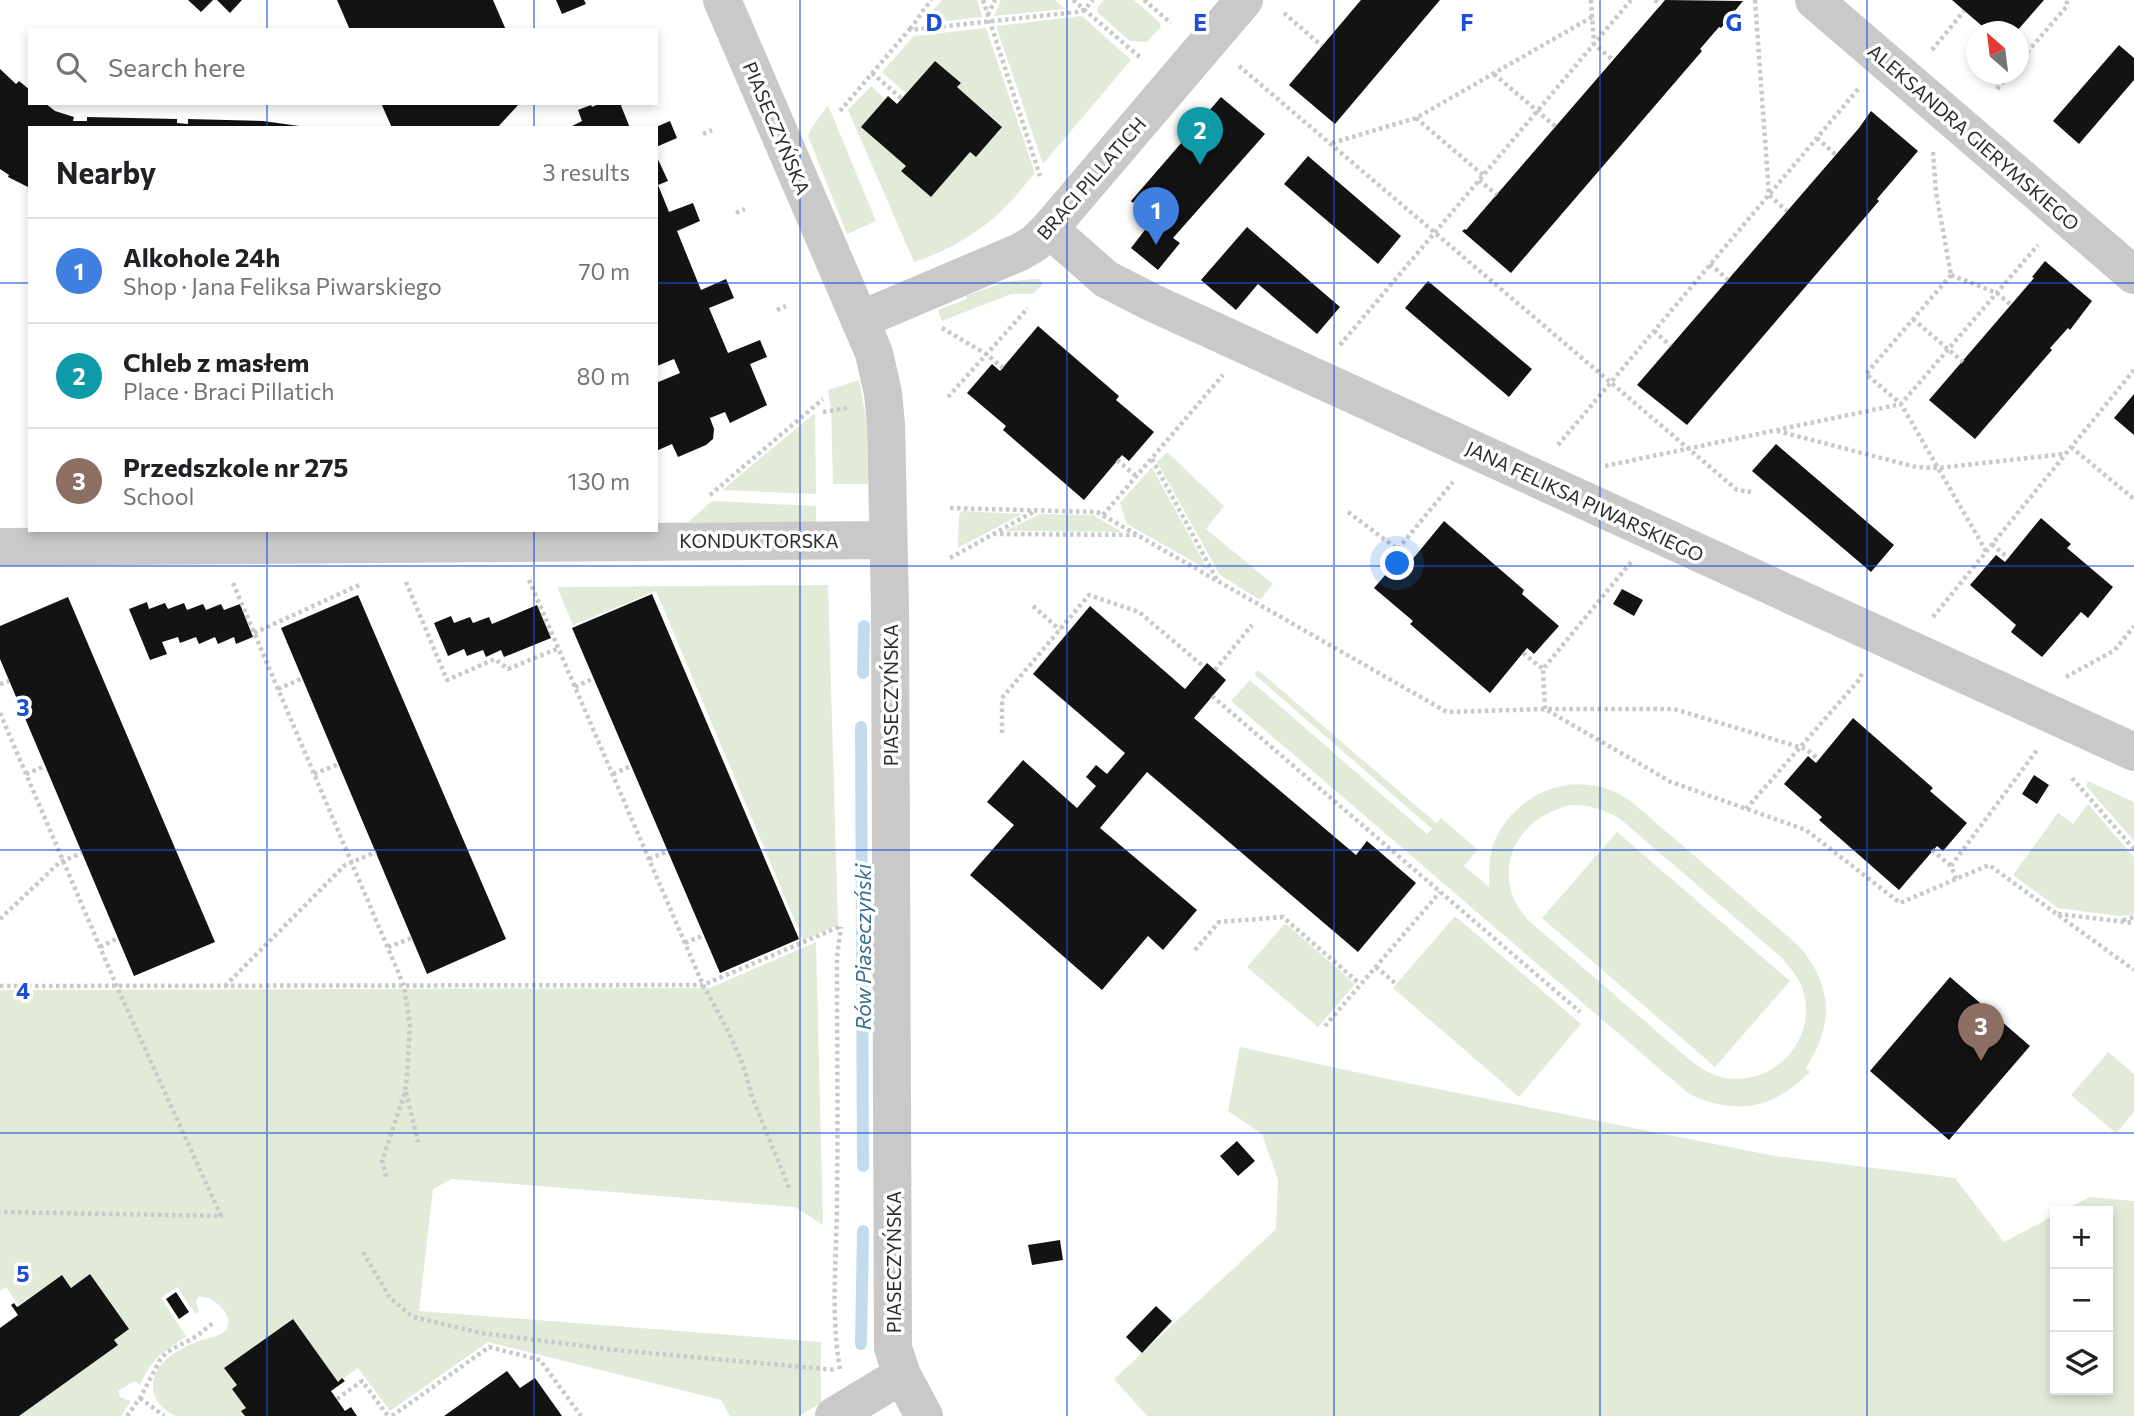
<!DOCTYPE html>
<meta charset="utf-8">
<style>
:root{--surface:#fff;--page:#f2f2f2;--text:#202124;--muted:#757577;--line:#e0e0e0;--accent:#1a73e8}
body{margin:0;font-family:Commissioner,sans-serif;background:var(--page);color:var(--text)}
.controls{position:absolute;right:21px;bottom:21px;display:grid;overflow:hidden;border-radius:0px;box-shadow:0 4px 10px #0003}
.controls button{width:63px;height:63px;display:grid;place-items:center;padding:0;border:0;border-bottom:2px solid var(--line);background:var(--surface);color:var(--text);font:35px sans-serif}
.compass{position:absolute;left:1966px;top:21px;width:63px;height:63px;border-radius:50%;background:var(--surface);box-shadow:0 4px 10px #0003;rotate:332deg}
.you{position:absolute;left:1398px;top:564px;width:24px;height:24px;margin:-18px;border:5px solid #fff;border-radius:50%;background:#1a73e8;box-shadow:0 0 0 10px #1a73e833}
.badge{display:grid;place-items:center;width:46px;height:46px;border-radius:50%;background:var(--accent);color:#fff;font-size:23px;font-weight:700}
.pin{position:absolute;translate:-50% -58px;filter:drop-shadow(0 2px 4px #0008)}
.pin::after{content:'';position:absolute;top:37px;width:24px;height:21px;background:inherit;clip-path:polygon(0 0,100% 0,50% 100%)}
.list{margin:0;padding:0;list-style:none}
h2{display:flex;justify-content:space-between;align-items:center;height:91px;margin:0;padding:0 28px;font-size:30px}
h2 small{font-size:23px;font-weight:400;color:var(--muted)}
.list li{display:grid;grid-template-columns:46px 1fr auto;gap:21px;align-items:center;box-sizing:border-box;height:105px;padding:0 28px;border-top:2px solid var(--line)}
.list b{display:block;font-size:26px;white-space:nowrap}
.list p{margin:0;font-size:23px;white-space:nowrap;color:var(--muted)}
.list em{font-size:23px;font-style:normal;color:var(--muted)}
.icon{flex:none;width:38px;height:38px;fill:none;stroke:currentColor;stroke-width:2;stroke-linecap:round;stroke-linejoin:round}
.map{position:relative;flex:none;width:2134px;height:1416px;overflow:hidden}
.search{position:absolute;background:var(--surface);box-shadow:0 4px 10px #0003;left:28px;top:28px;width:630px;height:77px;display:flex;align-items:center;gap:18px;box-sizing:border-box;padding:0 24px;border-radius:0px;color:var(--muted);font-size:26px}
.panel{position:absolute;background:var(--surface);box-shadow:0 4px 10px #0003;left:28px;top:126px;width:630px;height:406px;border-radius:0px}
.map>svg:first-child{display:block}
</style>
<div class="map">
<svg width="2134" height="1416" viewBox="0 0 2134 1416">
<rect width="100%" height="100%" fill="#fff"/>
<path fill="#e2ebd8" fill-rule="evenodd" d="M942,0H977L983,17L927,23L925,19Z
M1001,0H1055L1065,9L994,16Z
M1104,0H1134L1159,22L1161,27L1147,42L1130,41L1098,13V7Z
M1082,16L1131,60L1043,164L996,26Z
M986,28L1035,173C1021,189 1007,208 990,221C969,238 940,254 914,262L848,110L871,86L885,99L862,127L906,166L901,171L931,197L970,152L976,157L1002,126L957,87L961,83L935,61L906,93L882,72L914,36Z
M828,105L876,221L847,234L808,136L811,129Z
M1032,279H1039L1043,284L1033,294H1011L942,321L938,310L967,299L966,296L1004,282Z
M859,380L867,423L868,484H833L831,408L828,390Z
M815,413L816,494L722,490Z
M1167,452L1224,506L1206,529L1273,584L1260,600L1220,575L1157,462Z
M1152,467L1208,570L1127,524L1120,503Z
M712,501L816,506V522H688Z
M962,511L1022,514L958,548L959,515Z
M1040,514L1093,515L1122,532L1005,531Z
M828,585L838,925L803,940L656,591L573,625L557,587Z
M1258,670L1436,823L1441,818L1478,850L1464,866L1489,887C1490,874 1488,859 1493,845C1511,797 1565,771 1613,791C1620,794 1626,798 1632,802L1800,947C1833,988 1834,1024 1806,1068L1810,1072C1773,1109 1737,1116 1689,1094L1231,701L1250,680L1427,834L1432,829L1254,674ZM1571,805C1590,805 1603,809 1619,818L1782,958C1790,968 1799,977 1803,990C1818,1039 1775,1086 1725,1078C1712,1075 1702,1069 1691,1061L1528,920C1521,911 1514,902 1511,891C1500,847 1531,814 1571,805Z
M2088,781L2134,802V841L2086,786Z
M2088,804L2134,857V915L2119,916L2058,908L2013,875L2058,813L2073,824Z
M1617,832L1790,981L1715,1067L1542,918Z
M1455,916L1581,1024L1519,1097L1393,988Z
M1285,923L1355,984L1318,1027L1247,967Z
M816,942L823,1225L795,1207L452,1179L433,1189L419,1311L821,1342V1403L798,1416H730L721,1400L488,1342L390,1411L358,1368L338,1382L292,1319L224,1368L237,1385L246,1408L242,1411L245,1416H176C165,1411 154,1402 153,1388C152,1363 179,1348 199,1341C206,1338 219,1337 225,1331C237,1317 214,1295 198,1297L196,1302L199,1312L195,1313L177,1287L161,1298L186,1336L188,1335C163,1354 154,1354 140,1385L135,1381L118,1391L120,1397L131,1401L121,1416H19L129,1328L90,1274L71,1288L62,1275L19,1306L6,1287L0,1291V990L710,988Z
M1240,1047L1397,1081L1775,1156L1955,1178L2004,1242L2055,1215V1390H2108V1211H2062L2090,1197L2134,1201V1416H1147L1114,1379L1276,1229L1278,1180L1262,1134L1228,1111Z
M2108,1052L2134,1074V1112L2116,1133L2071,1095Z"/>
<g fill="none" stroke-linecap="round" stroke-linejoin="round">
<path stroke="#c3dbec" stroke-width="12" d="M863,673L864,626
M861,727L863,1166
M861,1344L863,1231"/>
</g>
<path fill="#131313" d="M188,0H213L201,12Z
M217,0H242L230,13Z
M337,0H493L506,30H350Z
M556,0H584L586,4L562,14Z
M1361,0H1440L1335,124L1289,85Z
M1665,0L1743,1L1721,28L1719,27L1700,49L1702,51L1511,273L1462,231L1465,229L1466,230Z
M1952,0H2044L2016,32H1989Z
M2119,45L2134,58V80L2079,144L2053,121Z
M935,61L961,83L957,87L1002,127L976,157L970,152L931,197L901,171L906,166L861,127L888,96L897,104Z
M0,69L16,84L19,81L30,90V103H45L55,111L74,117L73,121H87V117L177,119V123L188,124V119L263,121L299,126V128H30V188L8,177L9,175L0,169Z
M1221,97L1265,134L1173,238L1180,243L1158,270L1131,248L1158,213L1138,196L1133,203L1131,201Z
M381,103H520L497,128H392Z
M601,103H620L630,128H568L582,121L578,110L591,105L592,107Z
M1871,111L1918,151L1877,199L1879,201L1687,425L1637,385L1859,128Z
M670,121L677,138L656,147V127Z
M656,155L668,181L658,185L669,212L693,203L700,221L677,231L701,290L726,279L734,298L709,308L728,353L760,340L767,357L750,364L767,405L730,423L725,412L710,418L714,429L713,439L706,445L678,457L672,444L656,451V383L680,373L674,359L657,366L656,363Z
M1308,156L1401,236L1378,264L1284,184Z
M1247,227L1340,307L1317,334L1258,284L1236,310L1201,280Z
M2045,261L2092,301L2070,330L2068,328L2050,348L2052,350L1975,439L1929,400L2034,278L2032,277Z
M1428,281L1532,369L1509,397L1405,308Z
M1038,326L1119,396L1116,400L1154,432L1129,461L1122,455L1084,500L1003,430L1006,426L967,393L992,364L1000,371Z
M2134,394V435L2114,418Z
M1776,444L1894,545L1871,572L1752,471Z
M2041,518L2071,544L2067,548L2113,587L2088,618L2081,612L2042,657L2011,632L2016,625L1970,585L1996,555L2005,562Z
M1444,521L1524,590L1522,594L1559,626L1534,654L1527,648L1490,693L1410,624L1413,621L1374,588L1399,559L1407,566Z
M1622,589L1643,600L1634,616L1613,604Z
M652,594L799,939L720,973L572,628Z
M358,595L506,939L427,974L281,628Z
M68,597L215,942L134,976L0,659V626Z
M147,602L149,609L165,603L168,609L184,603L187,610L203,604L206,610L221,604L224,610L240,604L253,637L236,644L234,637L218,644L215,637L199,644L196,637L180,643L178,637L162,642L167,654L150,660L129,609Z
M537,605L551,638L504,657L501,650L486,657L483,650L467,656L464,649L448,656L434,623L451,616L454,623L470,617L473,623L489,617L492,624Z
M1090,606L1185,689L1207,663L1215,670L1226,680L1194,718L1356,855L1367,841L1416,883L1358,952L1147,772L1100,828L1197,910L1163,950L1148,936L1102,990L970,875L1014,825L987,802L1023,760L1077,808L1096,786L1086,777L1096,765L1107,774L1125,753L1033,674Z
M1853,718L1933,788L1930,791L1967,823L1943,851L1937,846L1899,890L1819,820L1822,817L1784,784L1808,756L1816,763Z
M2034,775L2049,785L2037,804L2022,794Z
M1950,977L2030,1046L1949,1140L1870,1071Z
M1237,1141L1255,1161L1238,1176L1220,1156Z
M1060,1240L1063,1260L1032,1265L1028,1245Z
M90,1274L129,1329L114,1340L118,1345L19,1416H0V1328L18,1315L11,1305L14,1303L17,1307L19,1306L62,1275L71,1288Z
M176,1292L189,1312L179,1319L166,1299Z
M1156,1306L1172,1321L1142,1353L1126,1337Z
M293,1319L338,1382L342,1378L345,1381L331,1391L345,1411L351,1407L357,1416H245L241,1411L246,1408L232,1389L237,1385L224,1368Z
M507,1371L520,1388L535,1378L562,1416H444Z"/>
<g fill="none" stroke-linecap="round" stroke-linejoin="round">
<path stroke="#c9c9c9" stroke-width="4.5" stroke-dasharray="3.5 3.5" stroke-linecap="butt" d="M983,0L1040,176
M1073,0L1141,58
M1144,0L1171,23
M1591,0L1594,44L1613,60
M1655,0L1661,5
M1755,0L1769,195L1787,211
M1284,13L1322,46
M988,15L995,0
M910,29L931,0
M1932,50L1964,11
M2018,63L2067,6V0
M1239,66L1737,490L1751,492
M872,73L902,99
M1494,74L1556,127
M1997,89L2010,74
M840,111L909,30L1077,12L1084,10L1093,0
M1416,118L1483,175
M703,134L712,130
M1817,138L1836,155
M1332,143L1416,118L1592,17
M1933,152L1936,192L1951,275
M1479,180L1497,195
M736,213L745,209
M1710,264L1728,280
M1951,275L1866,374L1901,404L1986,551
M1951,275L1997,293L2011,305
M777,310L786,306
M1913,319L1963,362
M942,328L986,354L1003,368
M1654,331L1671,346
M1340,345L1631,0
M948,397L1028,308
M823,412L847,408
M1777,431L1916,467L1938,468L2064,454
M1558,445L1859,88
M2071,447L2134,499
M1152,459L1217,580
M1117,460L1136,476
M1605,466L1901,404L2038,245
M710,495L823,399
M950,508L1097,512L1447,712L1545,709L1671,782L1806,830L1900,903L1989,865L2134,970
M1348,512L1412,560
M1103,515L1223,375
M993,534L1137,535
M1992,544L2008,558
M1398,549L1453,482
M950,558L1035,511
M1631,562L1543,669L1545,709H1674L1806,749L1818,759
M529,580L703,985C722,1019 743,1055 751,1094L789,1188
M406,582L447,680L495,659L508,669L559,648
M233,583L404,986L410,1026L407,1076L405,1092L382,1161L387,1180
M1033,606L1060,630
M1933,617L2134,370
M254,633L359,585
M1523,653L1543,669
M1215,670L1252,625
M2066,677L2115,650L2134,626
M0,684L9,681
M575,687L594,678
M278,689L303,678
M1212,696L1580,1012
M0,713L117,987L221,1216L0,1212
M1002,733V698L1089,595L1139,612L1204,667
M26,774L45,766
M314,774L339,764
M613,774L631,766
M2072,778L2134,849
M1746,809L1859,680L1863,671
M1932,850L1951,866
M649,859L668,851
M1956,879L1951,866L2037,750
M2058,914L2134,923
M0,919L60,862L82,853
M2123,920L2134,917
M685,943L704,935
M100,947L118,938
M388,947L412,938
M1195,950L1219,922L1283,917L1360,984
M1376,967L1396,984
M0,986L703,985L841,926
M225,986L345,865L376,852
M1325,1026L1440,892
M406,1092L418,1142
M363,1252L390,1298L413,1317L481,1333L615,1350L836,1370
M840,1369C830,1313 837,1255 837,1198C838,1118 837,1037 837,957L841,927
M140,1398L164,1416
M337,1399L362,1381L388,1416
M127,1416L140,1398L160,1360L167,1352L197,1336L214,1322
M392,1416L489,1347L540,1360L581,1416"/>
<path stroke="#c9c9c9" stroke-width="38" d="M722,0L874,353L883,393L886,424L890,607L893,1348L902,1375L924,1416
M1814,0L2134,275
M1049,229L1106,279L1153,303L2134,752
M860,320L1020,252L1035,243L1049,229L1244,0
M0,547L887,540
M834,1416L902,1375"/>
</g>
<path fill="none" stroke="#1d4ed8" stroke-width="2" stroke-opacity="0.55" d="M267,0V30M534,0V30M800,0V1416M1067,0V1416M1334,0V1416M1600,0V1416M1867,0V1416M267,103V128M534,103V128M0,283H30M656,283H2134M267,530V1416M534,530V1416M0,566H2134M0,850H2134M0,1133H2134"/>
<g text-anchor="middle" dominant-baseline="central" stroke-width="7" stroke-linejoin="round" paint-order="stroke">
<g font-size="19" fill="#2c2c2c" stroke="#fff">
<text transform="translate(777 128) rotate(67)">PIASECZYŃSKA</text>
<text transform="translate(1974 137) rotate(41)">ALEKSANDRA GIERYMSKIEGO</text>
<text transform="translate(1091 178) rotate(-49)">BRACI PILLATICH</text>
<text transform="translate(1585 501) rotate(25)">JANA FELIKSA PIWARSKIEGO</text>
<text x="759" y="540">KONDUKTORSKA</text>
<text transform="translate(890 695) rotate(-90)">PIASECZYŃSKA</text>
<text transform="translate(893 1262) rotate(-90)">PIASECZYŃSKA</text>
</g>
<g font-size="21" font-style="italic" fill="#376c91" stroke="#fff">
<text transform="translate(862 947) rotate(-90)">Rów Piaseczyński</text>
</g>
</g>
<g font-size="23" text-anchor="middle" font-weight="bold" fill="#1d4ed8" stroke="#fff" stroke-width="7" stroke-linejoin="round" paint-order="stroke">
<text x="934" y="31">D</text>
<text x="1200" y="31">E</text>
<text x="1467" y="31">F</text>
<text x="1734" y="31">G</text>
<text x="23" y="716">3</text>
<text x="23" y="999">4</text>
<text x="23" y="1282">5</text>
</g>
</svg>
<div class="controls">
<button>+</button>
<button>−</button>
<button><svg class="icon" aria-label="layers" viewBox="0 0 24 24"><path d="M12 4l9 5-9 5-9-5zM3 14l9 5 9-5"/></svg></button>
</div>
<svg class="compass" viewBox="-18 -18 36 36"><path d="M0-13l5 13h-10z" fill="#e53935"/><path d="M0 13l5-13h-10z" fill="#757577"/></svg>
<div class="you"></div>
<div class="pin badge" style="left:1156px;top:245px;background:#3f7fe0">1</div>
<div class="pin badge" style="left:1200px;top:165px;background:#0f9aa8">2</div>
<div class="pin badge" style="left:1981px;top:1061px;background:#8d6e63">3</div>
<div class="search"><svg class="icon" aria-label="search" viewBox="0 0 24 24"><circle cx="10" cy="10" r="6"/><path d="M15 15l6 6"/></svg>Search here</div>
<section class="panel">
<h2>Nearby<small>3 results</small></h2>
<ul class="list">
<li><span class="badge" style="background:#3f7fe0">1</span><div><b>Alkohole 24h</b><p>Shop · Jana Feliksa Piwarskiego</p></div><em>70 m</em></li>
<li><span class="badge" style="background:#0f9aa8">2</span><div><b>Chleb z masłem</b><p>Place · Braci Pillatich</p></div><em>80 m</em></li>
<li><span class="badge" style="background:#8d6e63">3</span><div><b>Przedszkole nr 275</b><p>School</p></div><em>130 m</em></li>
</ul>
</section>
</div>
